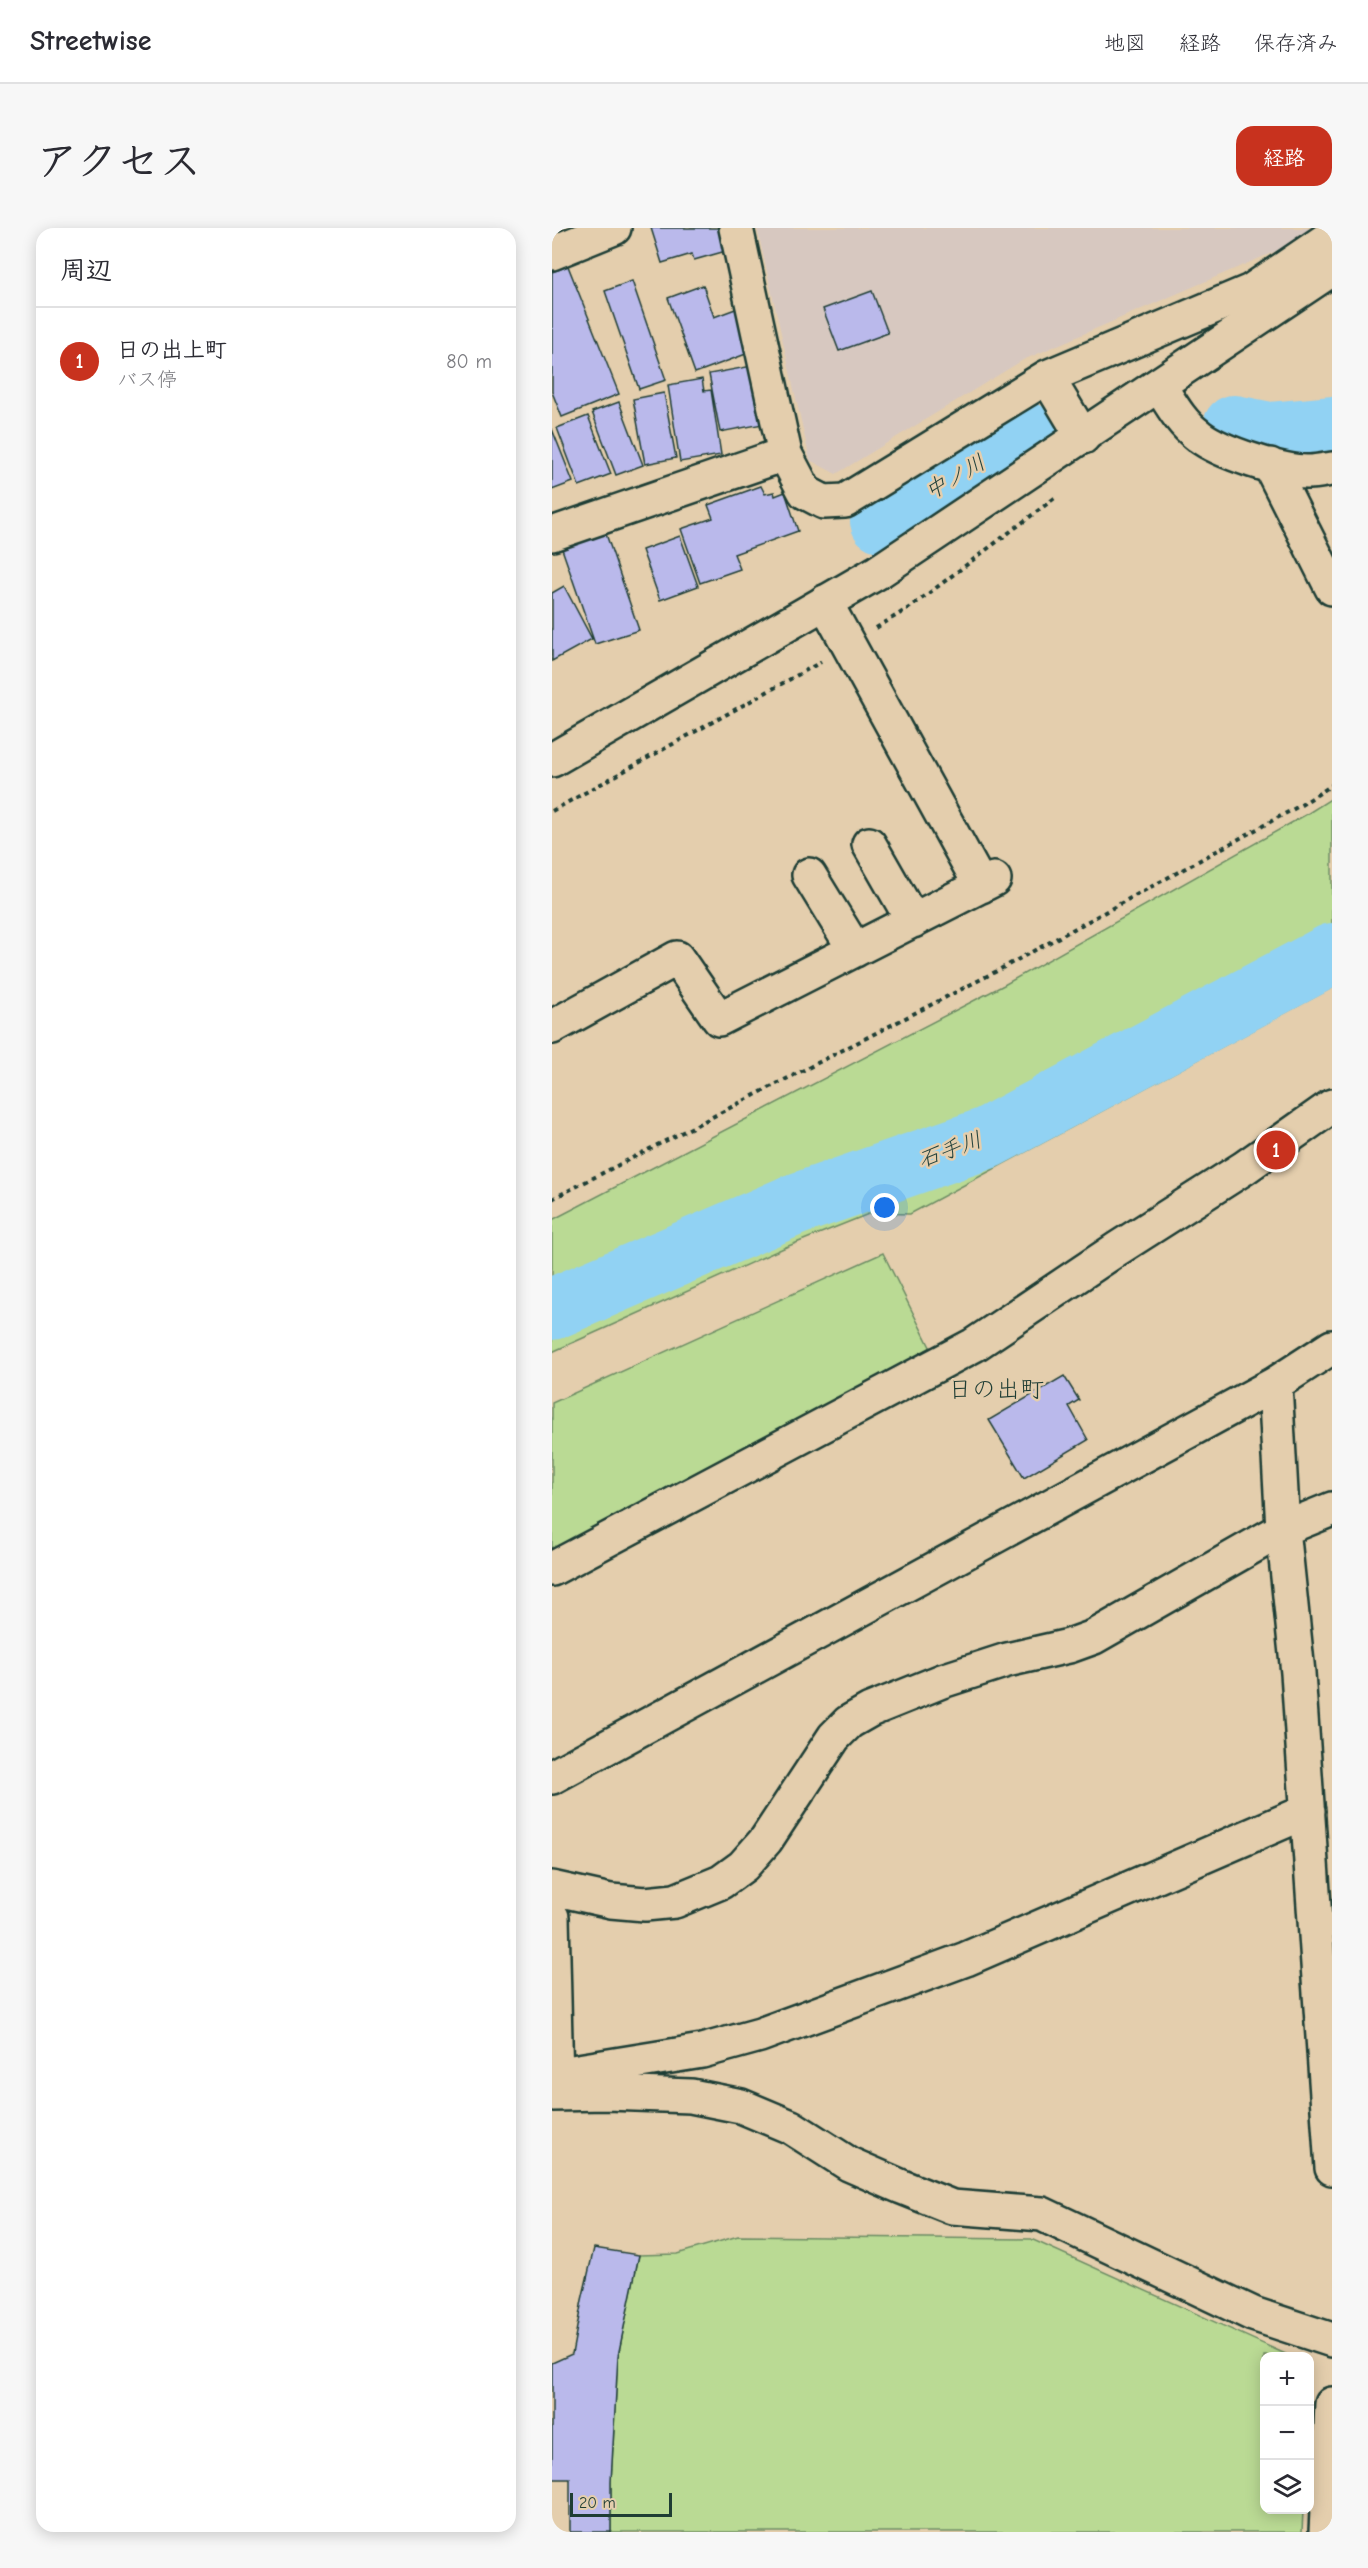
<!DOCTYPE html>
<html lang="ja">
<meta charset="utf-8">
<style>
:root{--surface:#fff;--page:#f7f7f7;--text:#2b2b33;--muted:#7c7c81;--line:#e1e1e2;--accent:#c8321e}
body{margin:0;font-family:"Comic Neue","Klee One",sans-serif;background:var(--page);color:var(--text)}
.controls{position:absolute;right:18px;bottom:18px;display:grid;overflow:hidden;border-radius:12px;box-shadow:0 3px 15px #0003}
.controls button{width:54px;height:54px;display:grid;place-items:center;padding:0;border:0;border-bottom:2px solid var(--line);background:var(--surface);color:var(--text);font:30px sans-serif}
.scale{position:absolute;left:18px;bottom:15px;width:102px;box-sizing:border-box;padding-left:6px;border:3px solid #1f3d34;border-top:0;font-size:16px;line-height:21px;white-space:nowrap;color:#1f3d34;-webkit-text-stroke:4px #e4cead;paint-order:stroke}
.you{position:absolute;left:333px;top:980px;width:21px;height:21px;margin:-15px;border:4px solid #fff;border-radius:50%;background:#1a73e8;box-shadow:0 0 0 9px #1a73e833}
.badge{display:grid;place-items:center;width:39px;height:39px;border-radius:50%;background:var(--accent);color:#fff;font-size:20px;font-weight:700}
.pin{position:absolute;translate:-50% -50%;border:3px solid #fff;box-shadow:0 2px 6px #0006}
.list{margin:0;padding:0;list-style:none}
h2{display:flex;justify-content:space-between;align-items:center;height:78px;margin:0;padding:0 24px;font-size:26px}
h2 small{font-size:20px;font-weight:400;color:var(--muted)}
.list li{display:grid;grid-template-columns:39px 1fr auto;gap:18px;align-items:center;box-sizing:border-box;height:108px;padding:0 24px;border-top:2px solid var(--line)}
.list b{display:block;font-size:22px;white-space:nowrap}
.list p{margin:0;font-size:20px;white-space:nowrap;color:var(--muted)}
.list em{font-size:20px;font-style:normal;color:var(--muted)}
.icon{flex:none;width:33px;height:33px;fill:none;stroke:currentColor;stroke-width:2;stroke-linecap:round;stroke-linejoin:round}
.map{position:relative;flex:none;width:780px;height:2304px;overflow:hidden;border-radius:18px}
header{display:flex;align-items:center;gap:36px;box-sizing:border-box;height:84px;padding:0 30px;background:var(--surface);border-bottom:2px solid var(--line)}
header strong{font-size:28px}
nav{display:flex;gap:33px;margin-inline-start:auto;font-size:21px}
.intro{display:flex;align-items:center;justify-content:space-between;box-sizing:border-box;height:144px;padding:0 36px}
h1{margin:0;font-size:42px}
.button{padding:15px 27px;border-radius:18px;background:var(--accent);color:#fff;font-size:21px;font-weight:700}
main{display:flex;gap:36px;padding:0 36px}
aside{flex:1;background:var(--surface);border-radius:18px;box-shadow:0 3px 15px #0003}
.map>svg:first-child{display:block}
</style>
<header>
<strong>Streetwise</strong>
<nav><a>地図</a><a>経路</a><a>保存済み</a></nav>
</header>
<div class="intro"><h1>アクセス</h1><a class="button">経路</a></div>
<main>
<aside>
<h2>周辺<small></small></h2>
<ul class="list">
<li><span class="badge">1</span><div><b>日の出上町</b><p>バス停</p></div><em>80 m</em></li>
</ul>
</aside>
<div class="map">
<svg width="780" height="2304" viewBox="0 0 780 2304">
<rect width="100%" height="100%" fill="#e4cead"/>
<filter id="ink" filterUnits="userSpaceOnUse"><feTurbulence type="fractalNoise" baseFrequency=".0167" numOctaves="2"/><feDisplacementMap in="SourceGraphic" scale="12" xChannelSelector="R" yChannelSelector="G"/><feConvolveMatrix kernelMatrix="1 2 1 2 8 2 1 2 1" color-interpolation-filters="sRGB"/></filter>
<g filter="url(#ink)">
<path fill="#d7c8c0" d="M205,0H765L736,18L471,132L284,246L258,232Z"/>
<path fill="#bada94" stroke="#6c8c64" stroke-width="1.5" d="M780,570V760L358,986L319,985L234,1019L0,1124V992L452,757L755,586Z
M331,1025L379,1121L0,1322V1175Z
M186,2008L479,2011L738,2128H712V2282H751L750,2304H59V2254L66,2128L87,2027L125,2026Z"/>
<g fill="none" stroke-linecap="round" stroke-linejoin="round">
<path stroke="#91d2f3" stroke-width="62" d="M682,198L717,205L780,199
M329,293L477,206
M0,1081L242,977L435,910L780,726"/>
</g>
<path fill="#bab9eb" stroke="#1f3d34" stroke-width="1.5" d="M99,0H167L174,23L142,32L140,26L110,35Z
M16,38L67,166L10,189L0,164V44Z
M80,53L114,152L87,161L53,63Z
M151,57L162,89L186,80L202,123L143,145L116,70Z
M320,63L336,105L287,123L271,81Z
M200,138L211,196L168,204L157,146Z
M150,151L152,163L159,162L169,227L128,234L116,157Z
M112,165L124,230L93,236L81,171Z
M67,174L91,237L64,247L40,184Z
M36,188L59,246L27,258L5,200Z
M0,201L21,254L0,262Z
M209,258L213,266L222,264L223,268L233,264L246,303L182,326L188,341L148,355L129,301L161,290L156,277Z
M53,303L87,402L43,416L9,318Z
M128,308L146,358L108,372L90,322Z
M12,358L40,411L0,433V365Z
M512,1148L527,1172L517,1178L536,1212L472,1250L437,1192Z
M42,2020L87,2027L66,2128L59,2254V2304H18V2251H0V2135L20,2126L30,2072Z"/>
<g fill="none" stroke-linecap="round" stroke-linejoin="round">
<defs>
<path id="street" d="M184,0L233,226L253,264L272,274L293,273L495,149L531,209
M0,25L62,0
M495,149L699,63L780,8
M607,157C619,176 629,195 647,208C668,224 731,245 757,244C764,244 773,242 780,241
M718,237L780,360
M0,306L233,226
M273,374L429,658
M317,616L361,693
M257,647L303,722
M0,799L125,730L167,791L442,651
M723,1156L731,1301L746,1445L780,1940
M0,1341L422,1117L565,1021L692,940L780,878
M0,1549L723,1156L780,1119
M0,1660L59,1673L93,1676L123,1673L169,1654L191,1638L214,1612L282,1509L297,1494L318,1482L390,1453L455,1432L517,1418L542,1409L731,1301L780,1281
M0,1689L4,1853
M0,1866L55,1865L139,1868L189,1878L239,1899L297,1936L350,1959L400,1979L490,1986L701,2086L780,2112
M3,1866L4,1853L20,1844L150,1823L208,1807L414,1731L756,1583
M774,2304L780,2176"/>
<path id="secondary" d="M0,532L326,344L780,41"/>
</defs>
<use href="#street" stroke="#1f3d34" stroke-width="38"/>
<use href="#secondary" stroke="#1f3d34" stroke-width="38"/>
<path stroke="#1f3d34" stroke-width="4" stroke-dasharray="4.5 4.5" stroke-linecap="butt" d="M324,400L360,378L504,269
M0,583L269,434
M0,971L443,744L749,577L780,557"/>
<use href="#street" stroke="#e4cead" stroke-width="33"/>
<use href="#secondary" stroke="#e4cead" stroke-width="33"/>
</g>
</g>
<g text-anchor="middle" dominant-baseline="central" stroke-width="5" stroke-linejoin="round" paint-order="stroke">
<g font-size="22" font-style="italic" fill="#25443e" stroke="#e4cead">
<text transform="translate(403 249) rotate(-30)">中ノ川</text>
<text transform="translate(398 922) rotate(-20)">石手川</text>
</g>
<g font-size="24" fill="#1f3d34" stroke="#e4cead">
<text x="444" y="1161">日の出町</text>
</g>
</g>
</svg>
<div class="controls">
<button>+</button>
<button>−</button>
<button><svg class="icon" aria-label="layers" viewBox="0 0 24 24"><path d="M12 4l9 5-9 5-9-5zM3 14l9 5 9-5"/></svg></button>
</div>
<div class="scale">20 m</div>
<div class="you"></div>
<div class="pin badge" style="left:724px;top:922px">1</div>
</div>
</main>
